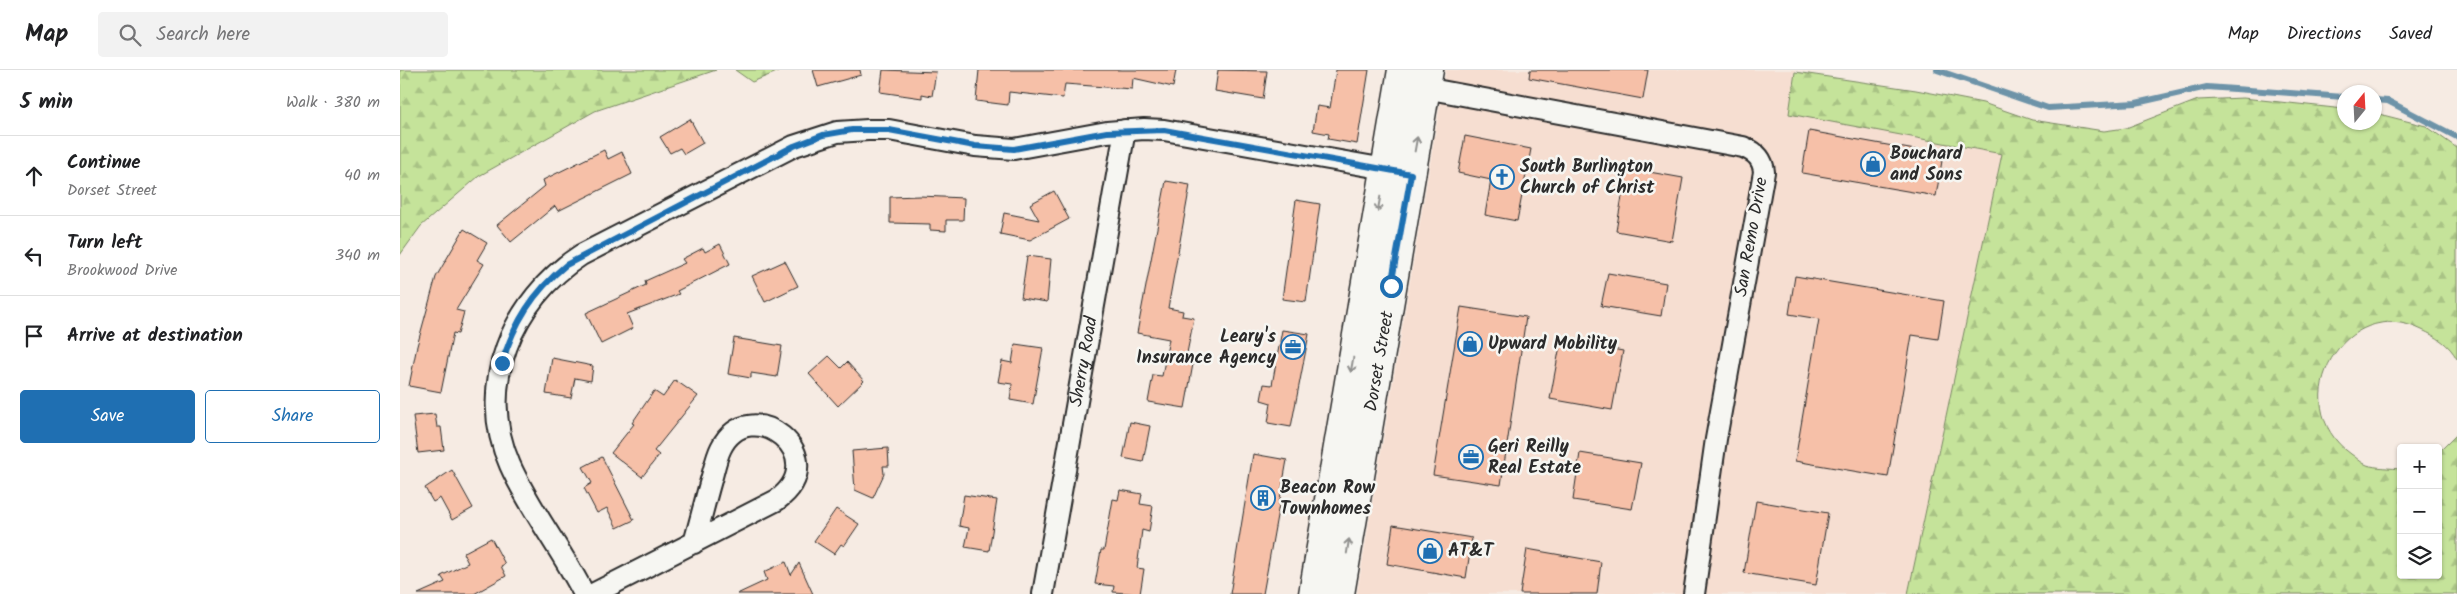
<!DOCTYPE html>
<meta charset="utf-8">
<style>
:root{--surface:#fff;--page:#f2f2f2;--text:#202124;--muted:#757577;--line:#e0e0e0;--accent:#1f6fb2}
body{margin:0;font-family:Kalam,sans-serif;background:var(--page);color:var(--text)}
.controls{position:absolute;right:15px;bottom:15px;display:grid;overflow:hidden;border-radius:5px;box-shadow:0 1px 4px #0004}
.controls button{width:45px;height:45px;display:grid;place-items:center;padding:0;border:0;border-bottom:1px solid var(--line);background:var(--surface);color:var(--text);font:25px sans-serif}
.compass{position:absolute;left:1937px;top:15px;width:45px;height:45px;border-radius:50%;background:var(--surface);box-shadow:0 1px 4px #0004;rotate:18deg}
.stop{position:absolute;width:15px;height:15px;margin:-11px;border:4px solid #1f6fb2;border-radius:50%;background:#fff}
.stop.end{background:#1f6fb2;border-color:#fff;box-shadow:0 1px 5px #0008}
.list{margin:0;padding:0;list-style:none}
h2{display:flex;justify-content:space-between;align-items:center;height:65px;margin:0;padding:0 20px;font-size:21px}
h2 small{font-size:16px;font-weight:400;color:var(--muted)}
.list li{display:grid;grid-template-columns:32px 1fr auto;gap:15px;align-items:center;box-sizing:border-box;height:80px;padding:0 20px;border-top:1px solid var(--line)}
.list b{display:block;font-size:19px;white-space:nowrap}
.list p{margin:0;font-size:16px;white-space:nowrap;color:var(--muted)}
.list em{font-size:16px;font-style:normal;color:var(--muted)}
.actions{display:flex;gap:10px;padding:15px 20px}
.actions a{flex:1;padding:11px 0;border:1px solid var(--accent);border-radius:5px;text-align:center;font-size:18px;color:var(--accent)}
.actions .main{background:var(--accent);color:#fff}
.icon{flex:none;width:28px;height:28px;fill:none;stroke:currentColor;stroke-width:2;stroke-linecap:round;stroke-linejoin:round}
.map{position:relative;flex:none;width:2057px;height:524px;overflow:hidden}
header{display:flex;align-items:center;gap:30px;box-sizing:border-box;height:70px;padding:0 25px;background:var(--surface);border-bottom:1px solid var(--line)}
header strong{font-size:24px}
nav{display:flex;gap:28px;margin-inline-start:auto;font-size:18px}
.search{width:350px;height:45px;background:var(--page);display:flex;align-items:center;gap:12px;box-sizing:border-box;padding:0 18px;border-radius:5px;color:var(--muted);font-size:19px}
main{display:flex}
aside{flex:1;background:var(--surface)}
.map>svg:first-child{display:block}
</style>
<header>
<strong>Map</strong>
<div class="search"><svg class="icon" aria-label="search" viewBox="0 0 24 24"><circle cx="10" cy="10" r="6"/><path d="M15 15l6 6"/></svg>Search here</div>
<nav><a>Map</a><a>Directions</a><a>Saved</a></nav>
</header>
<main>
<aside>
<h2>5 min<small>Walk · 380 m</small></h2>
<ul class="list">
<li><svg class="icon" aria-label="ahead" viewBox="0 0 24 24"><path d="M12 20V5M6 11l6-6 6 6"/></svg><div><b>Continue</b><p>Dorset Street</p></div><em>40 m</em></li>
<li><svg class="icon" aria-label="left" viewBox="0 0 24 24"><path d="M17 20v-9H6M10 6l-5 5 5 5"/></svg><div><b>Turn left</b><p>Brookwood Drive</p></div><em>340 m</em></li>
<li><svg class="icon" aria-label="arrive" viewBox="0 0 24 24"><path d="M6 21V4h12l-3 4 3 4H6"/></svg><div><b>Arrive at destination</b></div></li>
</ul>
<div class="actions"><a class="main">Save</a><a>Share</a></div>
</aside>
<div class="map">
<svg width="2057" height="524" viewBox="0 0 2057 524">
<defs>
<pattern id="forest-firs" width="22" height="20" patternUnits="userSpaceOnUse" patternTransform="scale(1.25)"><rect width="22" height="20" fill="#c5e39a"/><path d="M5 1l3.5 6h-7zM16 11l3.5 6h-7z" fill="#a9c385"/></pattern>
</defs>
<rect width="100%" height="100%" fill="#f6ebe3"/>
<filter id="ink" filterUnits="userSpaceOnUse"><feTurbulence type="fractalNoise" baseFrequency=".02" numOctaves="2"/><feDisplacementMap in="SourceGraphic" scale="10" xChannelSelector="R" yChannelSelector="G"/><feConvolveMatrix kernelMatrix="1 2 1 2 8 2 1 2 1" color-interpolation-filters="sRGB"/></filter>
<g filter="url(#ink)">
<path fill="#f6ded1" d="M1046,0H1395L1390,44L1602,84L1508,524H957Z"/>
<path fill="url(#forest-firs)" stroke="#788762" d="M0,0H316L195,41L79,106L21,156L0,185Z
M335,0H382L352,12Z
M1395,2L1516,20L1583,33L1632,50L1704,61L1726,58L1798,30L1843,28L1944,39V52H1974L1975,43L2026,56L2057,78V289C2049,274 2037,267 2022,260C1946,222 1880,333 1951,384C1956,387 1961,393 1967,395C1976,398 1990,398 2001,399V505H2038V383L2057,364V524H1508L1602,84L1389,44Z"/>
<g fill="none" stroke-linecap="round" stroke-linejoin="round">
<path stroke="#6d93a8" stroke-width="6" d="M1537,0L1648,38L1736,33L1807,17L1944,27
M1974,30L1988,31L2057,67"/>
</g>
<path fill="#f6c0a8" stroke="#2b2b2b" d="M413,0H460L461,5L418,17Z
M483,0L536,2L532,26L522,24V28L480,22Z
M579,0H776L773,17L733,8L732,19L665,14L663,28L609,22L608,35L576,31Z
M818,0L867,1L863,29L815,21Z
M936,0H969L957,74L928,69L929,64L913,61L917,36L930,38Z
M1130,0H1248L1243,29L1129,8Z
M290,49L303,73L284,84L280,78L270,83L260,67Z
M1409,61L1543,85L1536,126L1402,103Z
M1065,66L1131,79L1117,151L1085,145L1091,110L1058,103Z
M204,80L208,89L222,82L232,104L158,141L155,136L111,172L97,155L145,116L143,110Z
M1227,98L1283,108L1272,171L1216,161Z
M766,111L790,115L768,238L783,241L782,246L794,248L785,293L793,294L785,338L748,332L753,305L762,306L769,269L737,263Z
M654,121L669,149L630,170L600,164L604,143L639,150L630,134Z
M520,126L564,128L563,150H546V161L530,160V154L490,153V127Z
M896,130L920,134L906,232L882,229Z
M64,159L87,173L77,190L84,194L56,240L64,242L58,264L53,263L41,322L9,316L17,276L36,207Z
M320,174L330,194L277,221L279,224L227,244L233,258L201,274L186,243L246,215L245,211L285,193L282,189L303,178L305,182Z
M627,186L651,189L647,232L621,228Z
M385,191L398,216L365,232L352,206Z
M1208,203L1266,213L1261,246L1201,236Z
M1395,206L1544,231L1538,269L1512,265L1488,407L1395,391L1419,249L1389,244Z
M1061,237L1126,247L1101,415L1033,405Z
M882,260L909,264L891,357L868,353L871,333L861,330L864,314L872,315Z
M334,268L382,276L377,307L351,303V308L328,304Z
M1161,270L1223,281L1212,340L1150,329Z
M615,274L643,278L633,334L610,330L612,314L598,312L602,291L612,293Z
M429,286L441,298L447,292L464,311L438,336L409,304Z
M152,288L193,296L191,311L175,308L171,328L146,324Z
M275,310L298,326L254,381L259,385L242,407L211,383L234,354L232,353L254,321L263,327Z
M35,344L37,357H41L44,380L18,383L13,346Z
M730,352L750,356L743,392L723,388Z
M488,378L489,396H483L484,404L473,428L455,420L452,381Z
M1180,383L1241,393L1232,439L1173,430Z
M853,384L887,390L863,524H830Z
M202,387L234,450L217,458L207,438L197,443L184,418L192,413L183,397Z
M52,400L73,438L52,450L40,428L33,432L25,418Z
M720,420L742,424L740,434L753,436L749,462L742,460L737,498L744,499L740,524L713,522L714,516L695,514L701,480H704L713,429L718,430Z
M564,425L597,430L589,481L565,477L569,458L559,456Z
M1356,431L1428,443L1416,515L1344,503Z
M436,439L459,454L444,476L441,474L434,484L414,471Z
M993,455L1072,468L1066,508L987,494Z
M91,468L105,494L101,496L106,506L74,524H18L45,512L41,506L68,493L63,483Z
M1127,479L1201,492L1197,524H1120Z
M386,492L391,505L399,493L413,524H337L367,510L364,502Z"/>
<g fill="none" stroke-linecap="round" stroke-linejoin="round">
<defs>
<g id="street">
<path d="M1014,16L1343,77C1356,82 1363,89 1364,102L1316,369L1294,524"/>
<path d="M184,524C162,480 130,440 110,395C75,316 112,230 181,185L394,76L437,62L468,60H489L575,76L614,79L707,62L744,59L764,60L997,101"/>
<path d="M193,524L377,430C436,387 350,320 321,378C316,388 314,400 311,410C305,431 300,452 294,473"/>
<path id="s1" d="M643,524L725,60"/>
</g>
<g id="secondary">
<path d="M913,524L1002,0"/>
<path id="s2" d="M940,524L1029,0"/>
</g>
</defs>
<use href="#street" stroke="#2b2b2b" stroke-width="24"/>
<use href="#secondary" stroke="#2b2b2b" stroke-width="31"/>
<use href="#street" stroke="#f6f6f2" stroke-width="20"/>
<use href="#secondary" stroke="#f6f6f2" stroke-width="28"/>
</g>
<defs><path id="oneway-shaft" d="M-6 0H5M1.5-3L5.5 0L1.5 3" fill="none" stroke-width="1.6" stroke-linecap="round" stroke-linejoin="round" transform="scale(1.25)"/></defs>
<g stroke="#90908e">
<use href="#oneway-shaft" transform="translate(1016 74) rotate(-80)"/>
<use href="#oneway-shaft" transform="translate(979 134) rotate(100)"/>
<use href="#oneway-shaft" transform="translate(952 295) rotate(100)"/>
<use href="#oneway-shaft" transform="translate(948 476) rotate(-81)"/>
</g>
</g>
<g fill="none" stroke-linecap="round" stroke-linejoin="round" filter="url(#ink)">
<path stroke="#1f6fb2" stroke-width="6" d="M102,293C114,253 133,222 166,195L394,76L423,65L452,60H489L575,76L614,79L707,62L764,60L1011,104L991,216"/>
</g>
<defs>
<symbol id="shop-ring" viewBox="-11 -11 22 22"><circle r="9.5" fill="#f6f6f2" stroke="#1f6fb2" stroke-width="1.5"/><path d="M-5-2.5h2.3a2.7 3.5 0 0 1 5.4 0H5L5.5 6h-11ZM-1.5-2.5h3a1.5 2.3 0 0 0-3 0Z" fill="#1f6fb2"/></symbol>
<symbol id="church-ring" viewBox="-11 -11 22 22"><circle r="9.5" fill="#f6f6f2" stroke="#1f6fb2" stroke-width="1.5"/><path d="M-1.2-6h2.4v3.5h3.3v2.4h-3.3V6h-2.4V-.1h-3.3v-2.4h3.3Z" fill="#1f6fb2"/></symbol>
<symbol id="office-ring" viewBox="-11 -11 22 22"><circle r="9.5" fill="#f6f6f2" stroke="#1f6fb2" stroke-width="1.5"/><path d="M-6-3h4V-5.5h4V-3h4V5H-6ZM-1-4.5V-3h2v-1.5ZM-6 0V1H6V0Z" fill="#1f6fb2"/></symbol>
<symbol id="building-ring" viewBox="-11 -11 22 22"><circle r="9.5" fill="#f6f6f2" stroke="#1f6fb2" stroke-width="1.5"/><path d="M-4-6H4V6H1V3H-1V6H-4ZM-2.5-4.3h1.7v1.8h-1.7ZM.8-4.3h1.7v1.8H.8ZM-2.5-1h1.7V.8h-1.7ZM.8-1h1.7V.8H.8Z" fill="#1f6fb2"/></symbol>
</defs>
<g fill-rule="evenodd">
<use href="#shop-ring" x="1459" y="80" width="28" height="28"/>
<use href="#church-ring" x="1088" y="93" width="28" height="28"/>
<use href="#shop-ring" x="1056" y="260" width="28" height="28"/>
<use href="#office-ring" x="879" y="263" width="28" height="28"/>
<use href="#office-ring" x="1057" y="373" width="28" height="28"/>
<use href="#building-ring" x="849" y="414" width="28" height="28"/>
<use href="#shop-ring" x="1016" y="467" width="28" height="28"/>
</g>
<g text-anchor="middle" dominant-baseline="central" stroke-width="5" stroke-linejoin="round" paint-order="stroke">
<g font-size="18" font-weight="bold" fill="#2b2b2b" stroke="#f6f6f2" text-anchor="start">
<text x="1490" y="84">Bouchard<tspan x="1490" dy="21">and Sons</tspan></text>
<text x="1120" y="97">South Burlington<tspan x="1120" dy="21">Church of Christ</tspan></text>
<text x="876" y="267" text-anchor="end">Leary's<tspan x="876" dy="21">Insurance Agency</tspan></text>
<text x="1088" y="274">Upward Mobility</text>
<text x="1088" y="377">Geri Reilly<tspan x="1088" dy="21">Real Estate</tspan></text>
<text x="880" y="418">Beacon Row<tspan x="880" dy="21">Townhomes</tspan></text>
<text x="1048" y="481">AT&amp;T</text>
</g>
<g font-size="18" fill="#2b2b2b" stroke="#f6f6f2">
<text transform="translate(1352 167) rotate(-80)">San Remo Drive</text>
<text stroke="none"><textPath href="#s2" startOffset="236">Dorset Street</textPath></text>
<text stroke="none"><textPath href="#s1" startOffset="236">Sherry Road</textPath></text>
</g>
</g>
</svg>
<div class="controls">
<button>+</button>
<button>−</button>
<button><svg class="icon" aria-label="layers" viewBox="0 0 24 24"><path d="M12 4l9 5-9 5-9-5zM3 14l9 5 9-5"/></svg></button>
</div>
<svg class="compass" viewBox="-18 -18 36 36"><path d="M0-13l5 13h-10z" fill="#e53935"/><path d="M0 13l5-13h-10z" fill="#757577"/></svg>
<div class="stop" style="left:991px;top:216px"></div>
<div class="stop end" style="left:102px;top:293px"></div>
</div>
</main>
